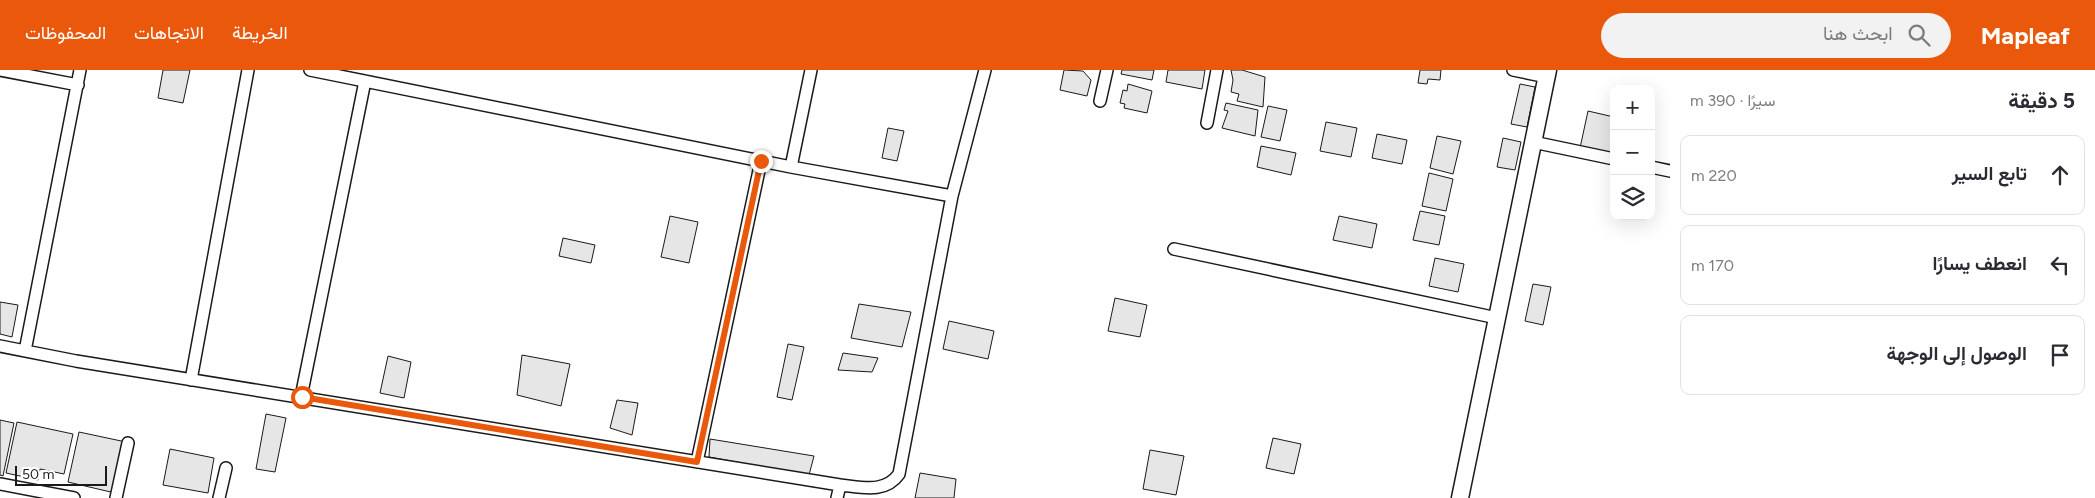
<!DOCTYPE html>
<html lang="ar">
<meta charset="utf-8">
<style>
:root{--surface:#fff;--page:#f2f2f3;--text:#2b2b33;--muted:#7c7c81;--line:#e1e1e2;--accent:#ea580c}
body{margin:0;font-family:Figtree,Vazirmatn,sans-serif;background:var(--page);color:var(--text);direction:rtl}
.controls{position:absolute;right:15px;top:15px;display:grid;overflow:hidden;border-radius:10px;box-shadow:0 5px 20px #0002}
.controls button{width:45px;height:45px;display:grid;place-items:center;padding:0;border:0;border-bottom:1px solid var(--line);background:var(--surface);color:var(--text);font:25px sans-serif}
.scale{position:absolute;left:15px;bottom:12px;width:92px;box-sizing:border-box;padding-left:5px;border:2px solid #1a1a1a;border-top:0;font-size:14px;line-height:18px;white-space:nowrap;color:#1a1a1a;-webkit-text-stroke:4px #fff;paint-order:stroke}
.stop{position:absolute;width:15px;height:15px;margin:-11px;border:4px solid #ea580c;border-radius:50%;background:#fff}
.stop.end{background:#ea580c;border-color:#fff;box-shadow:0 1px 5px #0008}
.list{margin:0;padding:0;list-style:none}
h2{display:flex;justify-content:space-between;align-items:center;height:65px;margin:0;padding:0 20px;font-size:21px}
h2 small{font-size:16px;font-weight:400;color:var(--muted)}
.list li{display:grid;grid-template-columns:32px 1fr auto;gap:15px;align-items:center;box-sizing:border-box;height:80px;margin:0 10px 10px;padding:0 10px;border:1px solid var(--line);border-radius:10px}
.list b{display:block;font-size:19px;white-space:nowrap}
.list em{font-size:16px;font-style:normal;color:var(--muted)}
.icon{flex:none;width:28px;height:28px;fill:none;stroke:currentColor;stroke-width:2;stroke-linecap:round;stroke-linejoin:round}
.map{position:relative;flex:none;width:1670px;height:428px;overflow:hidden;direction:ltr}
header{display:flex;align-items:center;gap:30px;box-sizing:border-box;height:70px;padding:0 25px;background:var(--accent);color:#fff}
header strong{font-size:24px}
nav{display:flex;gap:28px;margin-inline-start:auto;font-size:18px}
.search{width:350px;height:45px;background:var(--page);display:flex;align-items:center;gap:12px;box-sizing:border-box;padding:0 18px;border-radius:28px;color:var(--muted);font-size:19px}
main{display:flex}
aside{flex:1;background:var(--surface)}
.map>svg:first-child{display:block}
</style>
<header>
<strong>Mapleaf</strong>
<div class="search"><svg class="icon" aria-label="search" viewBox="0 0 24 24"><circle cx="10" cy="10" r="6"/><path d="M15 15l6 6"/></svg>ابحث هنا</div>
<nav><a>الخريطة</a><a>الاتجاهات</a><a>المحفوظات</a></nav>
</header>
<main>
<aside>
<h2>5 دقيقة<small>سيرًا · 390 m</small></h2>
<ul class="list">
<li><svg class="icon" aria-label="ahead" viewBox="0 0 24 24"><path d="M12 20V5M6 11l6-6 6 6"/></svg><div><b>تابع السير</b></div><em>220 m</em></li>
<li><svg class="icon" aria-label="left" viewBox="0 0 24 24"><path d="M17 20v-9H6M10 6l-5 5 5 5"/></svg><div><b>انعطف يسارًا</b></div><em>170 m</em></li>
<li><svg class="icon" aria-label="arrive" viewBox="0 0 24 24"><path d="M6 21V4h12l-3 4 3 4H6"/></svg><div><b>الوصول إلى الوجهة</b></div></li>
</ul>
</aside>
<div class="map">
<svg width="1670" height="428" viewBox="0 0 1670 428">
<rect width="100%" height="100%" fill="#fff"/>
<path fill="#e6e6e6" stroke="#1a1a1a" d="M163,0H190L183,33L158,28Z
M1064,0L1083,1L1091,10L1087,26L1060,20Z
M1122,0H1154L1152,10L1121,4Z
M1168,0H1205L1202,19L1166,12Z
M1231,0H1242L1265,7L1263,37L1237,31L1239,24L1231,22L1233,10Z
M1420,0H1441L1440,10L1428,9L1427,14L1418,13Z
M1128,14L1152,21L1147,43L1124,38L1125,34L1120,33L1123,20L1127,21Z
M1520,14L1535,17L1527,57L1511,54Z
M1226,33L1258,40L1255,66L1222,58L1228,41L1224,40Z
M1268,36L1287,40L1280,71L1261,67Z
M1588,41L1614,47V85L1580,78Z
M1326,52L1357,58L1351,87L1320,81Z
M888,58L904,61L897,91L882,88Z
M1377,64L1407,70L1402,94L1372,88Z
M1437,66L1461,71L1453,104L1430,98Z
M1503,68L1521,72L1515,100L1497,97Z
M1261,76L1296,83L1291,105L1257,97Z
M1429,103L1453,109L1446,141L1422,136Z
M1420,141L1445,146L1439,175L1413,170Z
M670,146L698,152L689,193L661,187Z
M1339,146L1377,154L1372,178L1333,170Z
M563,168L595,175L591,193L559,186Z
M1435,188L1464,194L1458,222L1429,216Z
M1533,214L1551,217L1543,255L1525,251Z
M1115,228L1147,235L1140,267L1108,261Z
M0,232L18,235L12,267L0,264Z
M859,234L911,242L902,277L851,268Z
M949,251L994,261L988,289L943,279Z
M788,274L804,277L792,330L777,327Z
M843,283L878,288L872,302L838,300Z
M522,285L570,294L561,336L517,325Z
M388,286L411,292L404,328L380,323Z
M617,330L638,333L632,365L610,358Z
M266,344L286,348L275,402L256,399Z
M0,350L14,353L3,406L0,405Z
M17,352L73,364L64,404L40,399L38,410L6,403Z
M79,362L126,372L115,423L68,412Z
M1273,368L1301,374L1294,404L1266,398Z
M710,369L814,386L809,405L709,387Z
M170,379L214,388L208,423L163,415Z
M1150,380L1184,386L1176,425L1143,419Z
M920,403L956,409L954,428H915Z"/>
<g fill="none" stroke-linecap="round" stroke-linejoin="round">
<defs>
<path id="minor" d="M0,0L78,15
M310,0L791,97L952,126
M1513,0L1547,7
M1100,31L1107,0
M1207,53L1217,0
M1533,72L1614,89
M791,97L811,0
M1651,97L1670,101
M1174,179L1497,248
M0,276L76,291L840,415C861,417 885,424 899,404L952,126L985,0
M25,281L80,0
M191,310L248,0
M301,327L365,11
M697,392L761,91
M0,414L74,428
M116,428L128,373
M219,428L226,398
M837,428L840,415"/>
<path id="secondary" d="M1460,428L1548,0"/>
</defs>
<use href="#minor" stroke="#1a1a1a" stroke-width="14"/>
<use href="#secondary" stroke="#1a1a1a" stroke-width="19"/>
<use href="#minor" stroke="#fff" stroke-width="11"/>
<use href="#secondary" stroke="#fff" stroke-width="16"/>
</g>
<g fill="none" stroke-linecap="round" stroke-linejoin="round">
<path stroke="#ea580c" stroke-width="6" d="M302,327L697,392L761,91"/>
</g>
</svg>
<div class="controls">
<button>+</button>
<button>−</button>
<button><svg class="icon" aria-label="layers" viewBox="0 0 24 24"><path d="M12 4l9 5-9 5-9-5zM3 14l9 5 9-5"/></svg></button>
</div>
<div class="scale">50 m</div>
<div class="stop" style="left:302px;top:327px"></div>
<div class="stop end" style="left:761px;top:91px"></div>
</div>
</main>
